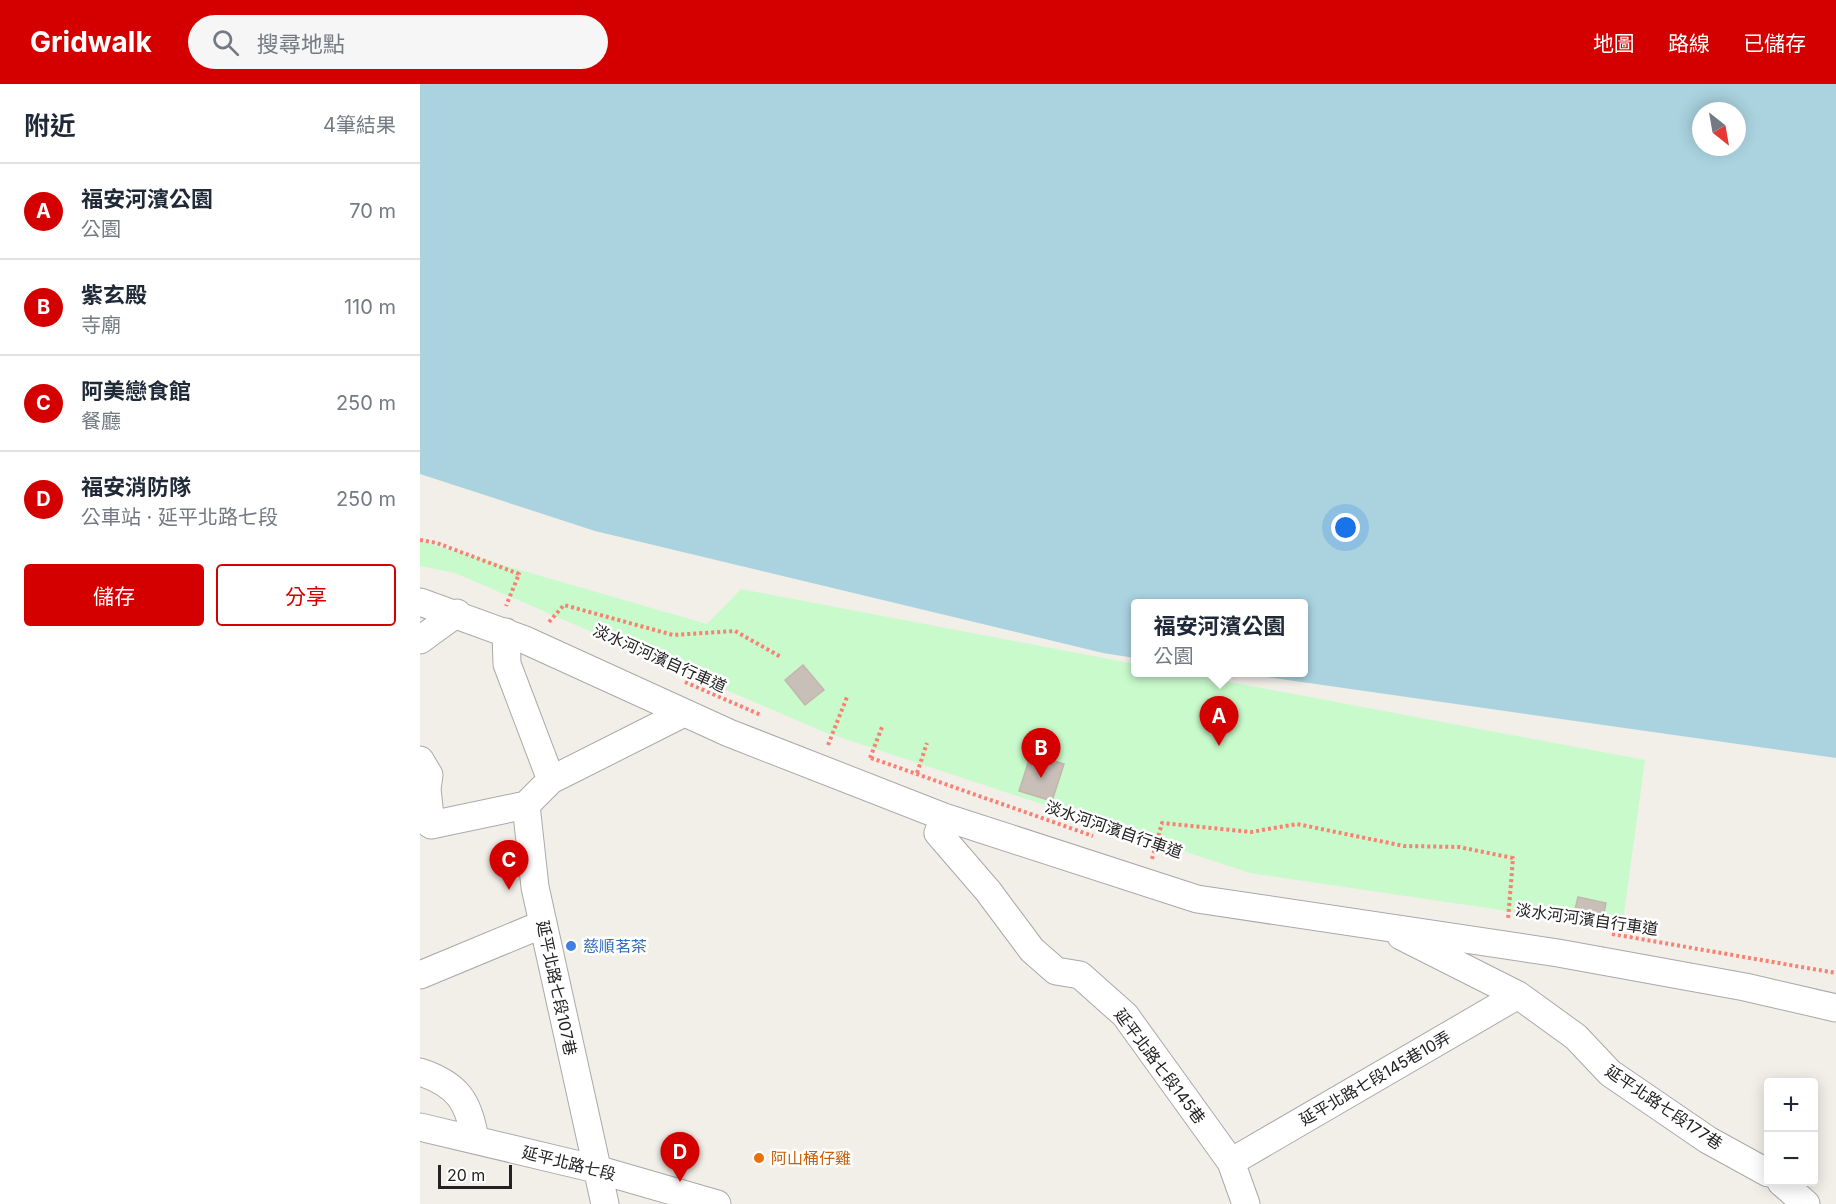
<!DOCTYPE html>
<html lang="zh-TW">
<meta charset="utf-8">
<style>
:root{--surface:#fff;--page:#f6f6f7;--text:#1f2937;--muted:#747a83;--line:#e0e1e3;--accent:#d40000}
body{margin:0;font-family:Inter,"Noto Sans TC",sans-serif;background:var(--page);color:var(--text)}
.controls{position:absolute;right:18px;bottom:18px;display:grid;overflow:hidden;border-radius:6px;box-shadow:0 3px 15px #0003}
.controls button{width:54px;height:54px;display:grid;place-items:center;padding:0;border:0;border-bottom:2px solid var(--line);background:var(--surface);color:var(--text);font:30px sans-serif}
.compass{position:absolute;left:1272px;top:18px;width:54px;height:54px;border-radius:50%;background:var(--surface);box-shadow:0 3px 15px #0003;rotate:149deg}
.scale{position:absolute;left:18px;bottom:15px;width:74px;box-sizing:border-box;padding-left:6px;border:3px solid #222;border-top:0;font-size:16px;line-height:21px;white-space:nowrap;color:#222;-webkit-text-stroke:4px #fff;paint-order:stroke}
.you{position:absolute;left:926px;top:444px;width:21px;height:21px;margin:-15px;border:4px solid #fff;border-radius:50%;background:#1a73e8;box-shadow:0 0 0 9px #1a73e833}
.badge{display:grid;place-items:center;width:39px;height:39px;border-radius:50%;background:var(--accent);color:#fff;font-size:20px;font-weight:700}
.pin{position:absolute;translate:-50% -50px;filter:drop-shadow(0 2px 3px #0008)}
.pin::after{content:'';position:absolute;top:32px;width:21px;height:18px;background:inherit;clip-path:polygon(0 0,100% 0,50% 100%)}
.popup{position:absolute;left:711px;top:515px;width:177px;height:78px;box-sizing:border-box;display:grid;place-content:center;border-radius:6px;background:var(--surface);filter:drop-shadow(0 2px 4px #0005);font-size:20px;white-space:nowrap;color:var(--muted)}
.popup b{font-size:22px;color:var(--text)}
.popup::after{content:'';position:absolute;left:50%;top:100%;margin-left:-12px;border:12px solid transparent;border-top-color:var(--surface)}
.list{margin:0;padding:0;list-style:none}
h2{display:flex;justify-content:space-between;align-items:center;height:78px;margin:0;padding:0 24px;font-size:26px}
h2 small{font-size:20px;font-weight:400;color:var(--muted)}
.list li{display:grid;grid-template-columns:39px 1fr auto;gap:18px;align-items:center;box-sizing:border-box;height:96px;padding:0 24px;border-top:2px solid var(--line)}
.list b{display:block;font-size:22px;white-space:nowrap}
.list p{margin:0;font-size:20px;white-space:nowrap;color:var(--muted)}
.list em{font-size:20px;font-style:normal;color:var(--muted)}
.actions{display:flex;gap:12px;padding:18px 24px}
.actions a{flex:1;padding:14px 0;border:2px solid var(--accent);border-radius:6px;text-align:center;font-size:21px;color:var(--accent)}
.actions .main{background:var(--accent);color:#fff}
.icon{flex:none;width:33px;height:33px;fill:none;stroke:currentColor;stroke-width:2;stroke-linecap:round;stroke-linejoin:round}
.map{position:relative;flex:none;width:1416px;height:1120px;overflow:hidden}
header{display:flex;align-items:center;gap:36px;box-sizing:border-box;height:84px;padding:0 30px;background:var(--accent);color:#fff}
header strong{font-size:28px}
nav{display:flex;gap:33px;margin-inline-start:auto;font-size:21px}
.search{width:420px;height:54px;background:var(--page);display:flex;align-items:center;gap:15px;box-sizing:border-box;padding:0 21px;border-radius:33px;color:var(--muted);font-size:22px}
main{display:flex}
aside{flex:1;background:var(--surface)}
.map>svg:first-child{display:block}
</style>
<header>
<strong>Gridwalk</strong>
<div class="search"><svg class="icon" aria-label="search" viewBox="0 0 24 24"><circle cx="10" cy="10" r="6"/><path d="M15 15l6 6"/></svg>搜尋地點</div>
<nav><a>地圖</a><a>路線</a><a>已儲存</a></nav>
</header>
<main>
<aside>
<h2>附近<small>4筆結果</small></h2>
<ul class="list">
<li><span class="badge">A</span><div><b>福安河濱公園</b><p>公園</p></div><em>70 m</em></li>
<li><span class="badge">B</span><div><b>紫玄殿</b><p>寺廟</p></div><em>110 m</em></li>
<li><span class="badge">C</span><div><b>阿美戀食館</b><p>餐廳</p></div><em>250 m</em></li>
<li><span class="badge">D</span><div><b>福安消防隊</b><p>公車站 · 延平北路七段</p></div><em>250 m</em></li>
</ul>
<div class="actions"><a class="main">儲存</a><a>分享</a></div>
</aside>
<div class="map">
<svg width="1416" height="1120" viewBox="0 0 1416 1120">
<rect width="100%" height="100%" fill="#f2efe9"/>
<path fill="#c8facc" d="M0,457L287,540L321,505L715,580V588L762,589L1225,676L1202,844L830,789L404,648L35,489L0,482Z"/>
<path fill="#aad3df" fill-rule="evenodd" d="M0,0H1416V674L818,589L883,588V520H715V574L683,569L175,447L0,390ZM1281,27H1317V63H1281Z"/>
<path fill="#c7bfb8" stroke="#c4b6ab" stroke-width="1.5" d="M383,581L404,606L385,621L365,596Z
M611,670L644,680L632,717L599,707Z
M1158,813L1186,819L1182,839L1153,834Z"/>
<g fill="none" stroke-linecap="round" stroke-linejoin="round">
<defs>
<path id="minor" d="M0,518L105,556L309,649L524,733L777,815L1138,869L1325,903L1416,924
M86,548L87,580L131,696
M0,556L37,529
M0,676L9,691L7,705L11,741L106,721
M524,733L518,749L568,807L612,866L636,887L660,891L705,931L811,1078L826,1120
M981,852L1098,911L1156,953L1190,989L1288,1056L1348,1089
M0,891L123,840
M0,988C37,1000 49,1017 55,1056
M0,1043L176,1085L297,1120
M811,1078L1098,911
M1361,1098L1386,1120
M185,1120L115,803L106,721L131,696L264,629"/>
</defs>
<use href="#minor" stroke="#a9a9a9" stroke-width="29"/>
<path stroke="#fa8072" stroke-width="4" stroke-dasharray="3 3" stroke-linecap="butt" d="M0,456L17,459L99,490L86,522
M129,538L144,521L253,551L315,547L361,573
M265,598L341,631
M408,661L427,613
M450,674L462,643
M451,674L673,752
M497,689L507,659
M732,775L742,739L831,748L877,740L984,762L1039,763L1093,774L1088,836
M1192,850L1416,889"/>
<use href="#minor" stroke="#fff" stroke-width="27"/>
</g>
<circle fill="#3f7fe0" stroke="#fff" stroke-width="2" cx="151" cy="862" r="6"/>
<circle fill="#e8710a" stroke="#fff" stroke-width="2" cx="339" cy="1074" r="6"/>
<g text-anchor="middle" dominant-baseline="central" stroke-width="5" stroke-linejoin="round" paint-order="stroke">
<g font-size="16" fill="#222" stroke="#fff">
<text transform="translate(240 574) rotate(24)">淡水河河濱自行車道</text>
<text transform="translate(694 745) rotate(19)">淡水河河濱自行車道</text>
<text transform="translate(1167 835) rotate(8)">淡水河河濱自行車道</text>
<text transform="translate(137 904) rotate(78)">延平北路七段107巷</text>
<text transform="translate(740 982) rotate(53)">延平北路七段145巷</text>
<text transform="translate(955 994) rotate(-30)">延平北路七段145巷10弄</text>
<text transform="translate(1244 1023) rotate(34)">延平北路七段177巷</text>
<text transform="translate(149 1079) rotate(14)">延平北路七段</text>
</g>
<g font-size="16" fill="#366cbe" stroke="#fff" text-anchor="start">
<text x="163" y="862">慈順茗茶</text>
</g>
<g font-size="16" fill="#c56008" stroke="#fff" text-anchor="start">
<text x="351" y="1074">阿山桶仔雞</text>
</g>
</g>
</svg>
<div class="controls">
<button>+</button>
<button>−</button>
</div>
<svg class="compass" viewBox="-18 -18 36 36"><path d="M0-13l5 13h-10z" fill="#e53935"/><path d="M0 13l5-13h-10z" fill="#747a83"/></svg>
<div class="scale">20 m</div>
<div class="you"></div>
<div class="pin badge" style="left:799px;top:662px">A</div>
<div class="popup"><b>福安河濱公園</b>公園</div>
<div class="pin badge" style="left:621px;top:694px">B</div>
<div class="pin badge" style="left:89px;top:806px">C</div>
<div class="pin badge" style="left:260px;top:1098px">D</div>
</div>
</main>
